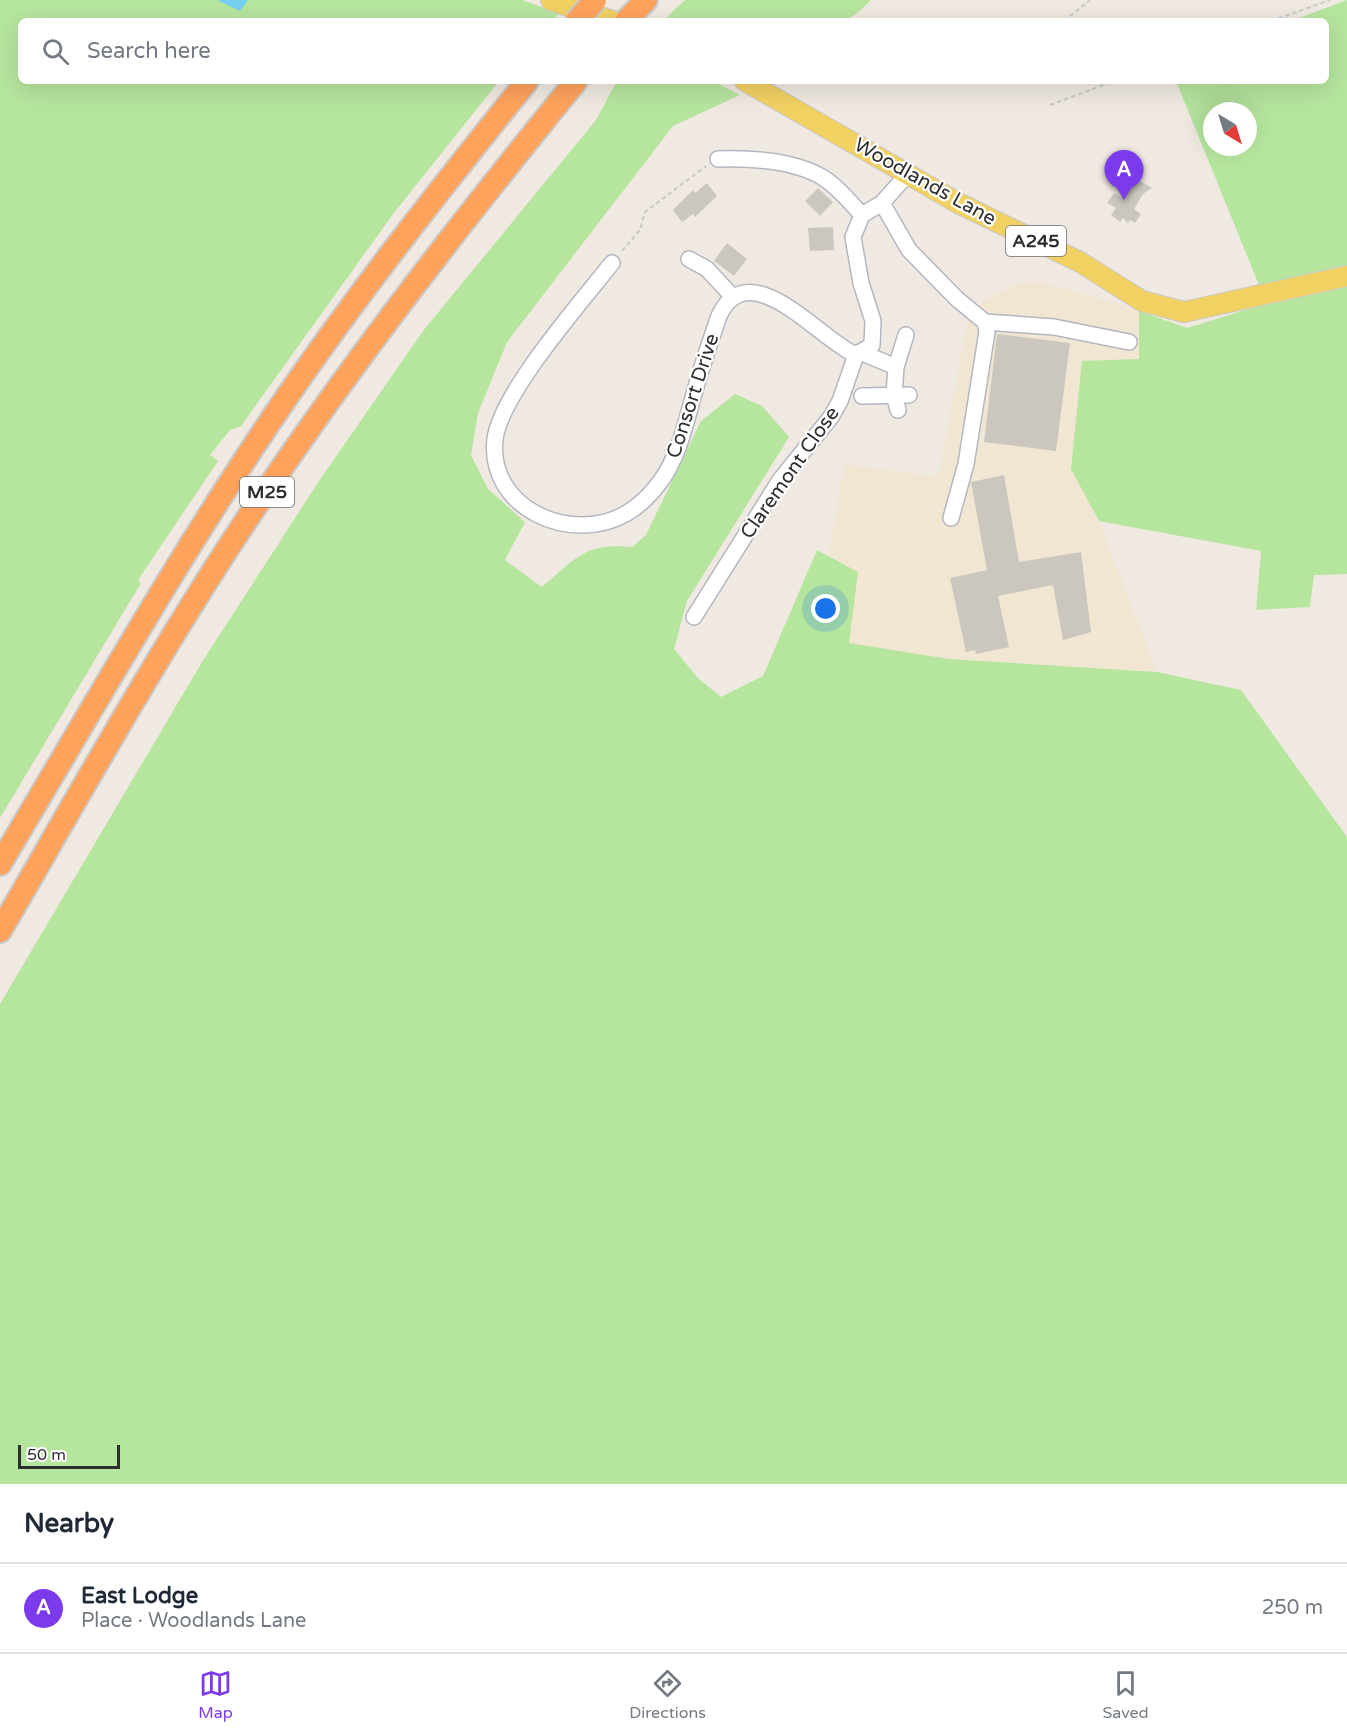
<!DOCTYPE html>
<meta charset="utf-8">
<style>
:root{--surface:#fff;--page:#f6f6f7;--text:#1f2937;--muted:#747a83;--line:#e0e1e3;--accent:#7c3aed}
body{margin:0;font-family:"Varela Round",sans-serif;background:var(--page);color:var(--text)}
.compass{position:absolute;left:1203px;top:102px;width:54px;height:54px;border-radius:50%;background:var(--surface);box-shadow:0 6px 24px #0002;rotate:142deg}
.scale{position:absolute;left:18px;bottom:15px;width:102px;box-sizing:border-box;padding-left:6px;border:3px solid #2e2e2e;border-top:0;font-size:16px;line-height:21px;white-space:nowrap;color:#2e2e2e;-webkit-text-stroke:4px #fff;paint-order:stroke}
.you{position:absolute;left:826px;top:609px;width:21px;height:21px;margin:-15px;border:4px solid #fff;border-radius:50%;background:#1a73e8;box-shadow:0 0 0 9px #1a73e833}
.badge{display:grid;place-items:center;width:39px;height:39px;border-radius:50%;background:var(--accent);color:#fff;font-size:20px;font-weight:700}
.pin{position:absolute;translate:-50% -50px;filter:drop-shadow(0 2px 3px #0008)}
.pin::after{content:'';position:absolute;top:32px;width:21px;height:18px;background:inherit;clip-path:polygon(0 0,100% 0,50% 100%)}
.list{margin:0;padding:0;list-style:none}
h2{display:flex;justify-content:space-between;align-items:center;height:78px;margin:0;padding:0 24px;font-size:26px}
h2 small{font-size:20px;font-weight:400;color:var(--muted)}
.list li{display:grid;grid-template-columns:39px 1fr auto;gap:18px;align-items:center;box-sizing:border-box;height:90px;padding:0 24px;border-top:2px solid var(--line)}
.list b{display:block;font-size:22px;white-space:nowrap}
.list p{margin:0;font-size:20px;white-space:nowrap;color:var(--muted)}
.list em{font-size:20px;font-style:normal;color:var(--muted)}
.icon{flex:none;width:33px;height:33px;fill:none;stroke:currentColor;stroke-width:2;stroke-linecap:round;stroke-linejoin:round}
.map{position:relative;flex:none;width:1347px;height:1484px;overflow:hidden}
.search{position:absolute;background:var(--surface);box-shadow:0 6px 24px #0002;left:18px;right:18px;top:18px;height:66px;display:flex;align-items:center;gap:15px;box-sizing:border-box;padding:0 21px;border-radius:9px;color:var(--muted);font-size:22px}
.sheet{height:168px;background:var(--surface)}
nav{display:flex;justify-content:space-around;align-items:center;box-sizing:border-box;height:84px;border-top:2px solid var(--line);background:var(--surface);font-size:16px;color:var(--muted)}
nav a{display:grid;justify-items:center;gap:3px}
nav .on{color:var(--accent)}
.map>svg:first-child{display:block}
</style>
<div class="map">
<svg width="1347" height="1484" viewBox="0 0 1347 1484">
<rect width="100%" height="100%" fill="#efe9e1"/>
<path fill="#f0e6d1" d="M1043,282L1139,311V359L1071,468L1099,521L1157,672L949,659L849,643L858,572L829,556L844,464L938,477L967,323L984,300L1020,283Z"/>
<path fill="#b6e59e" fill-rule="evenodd" d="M0,0H522L559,13L552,21H21V81H499L393,214L241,426L230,430L210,455L218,461L138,580L141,583L0,818Z
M685,0H871L856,14L844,21H663Z
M1347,0V270L1261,290L1176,81H1326V21H1291ZM1212,111H1248V147H1212Z
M617,81H713L740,95L673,126L507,342L478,413L471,455L488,489L525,522L505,560L542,587C575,559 584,542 632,547L646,535L701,421L735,394L762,406L789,437L687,601L674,649L698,678L721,697L763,676L817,550L858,572L849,643L949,659L1157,672L1241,690L1347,837V1484H0V1004L202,662L319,481L423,331L596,120Z
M1347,286V574L1314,575L1310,607L1256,610L1261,551L1099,521L1071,469L1082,361L1139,359V311L1187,328L1261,305Z"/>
<path fill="#75cff0" d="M217,0H248L240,11Z"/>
<path fill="#cbc7bf" d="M1128,174L1152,188L1143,194L1134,209L1141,214L1135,223L1130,220L1128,223L1123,218L1120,222L1111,215L1116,208L1107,203L1114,193L1121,198L1129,186Z
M707,183L717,196L695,217L693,214L682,222L673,210L693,190L695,193Z
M818,188L833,202L820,216L805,201Z
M833,227L834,250L810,251L808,228Z
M727,243L747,259L734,276L714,261Z
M997,334L1070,343L1056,451L984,442Z
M1004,475L1019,562L1081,552L1091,632L1063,640L1053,585L998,596L1009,647L976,654L975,650L966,652L950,578L987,570L971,482Z"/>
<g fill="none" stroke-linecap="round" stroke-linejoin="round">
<defs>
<path id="minor" d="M718,159C751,158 793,160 822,177C837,186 850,202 862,215
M882,203L909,250L957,299L985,322L987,332L966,464L951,518
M689,259L707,269L733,297
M612,263C582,301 501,393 495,439C487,508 571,546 627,513C639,506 651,494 660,482C679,456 685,425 694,394C701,368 710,342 719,316C749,251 820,340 856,355L872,345L873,321L861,283L853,237L862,215L882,203L907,175
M985,322L1054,327L1129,342
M860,352L896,367L906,335
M896,367L894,395L898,410
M862,396L909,395
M694,617L780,480L831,417L840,401L856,355"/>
<path id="major" d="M551,0L612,21
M745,81L958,203L1080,262L1142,301L1184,312L1347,276"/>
<path id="highway" d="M626,21L646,0
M0,864C95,705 186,543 291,391C365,284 446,182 527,81
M0,931C75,802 148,671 230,545C336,383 454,231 576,81"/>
</defs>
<use href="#minor" stroke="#b4b7c1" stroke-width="18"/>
<use href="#major" stroke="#c9c9c9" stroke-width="22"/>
<use href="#highway" stroke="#c9c9c9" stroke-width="26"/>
<path stroke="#c9c9c9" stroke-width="2" stroke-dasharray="4.5 3" stroke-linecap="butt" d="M1064,21L1090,0
M1271,21L1330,0
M1050,105L1114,81
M622,251L640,230L645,212L706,166"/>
<use href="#minor" stroke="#fff" stroke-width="15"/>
<use href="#major" stroke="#f2d163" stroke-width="20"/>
<use href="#highway" stroke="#ffa35c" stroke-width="22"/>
<defs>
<path id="highway-bridge" d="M577,21L595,0"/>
</defs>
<use href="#highway-bridge" stroke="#c9c9c9" stroke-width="26" stroke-linecap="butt"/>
<use href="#highway-bridge" stroke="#ffa35c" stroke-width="22"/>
</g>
<g text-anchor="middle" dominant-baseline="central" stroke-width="4.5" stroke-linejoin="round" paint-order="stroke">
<g fill="#fff" stroke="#6d6d6d" stroke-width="1.5">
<rect x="1006" y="226" width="60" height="30" rx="4.5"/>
<rect x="240" y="477" width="54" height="30" rx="4.5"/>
</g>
<g font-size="18" font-weight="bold" fill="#2e2e2e">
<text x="1036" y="241">A245</text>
<text x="267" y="492">M25</text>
</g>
<g font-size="20" fill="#2e2e2e" stroke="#fff">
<text transform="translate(925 182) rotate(29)">Woodlands Lane</text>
<text transform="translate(693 396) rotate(-72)">Consort Drive</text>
<text transform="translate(790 473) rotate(-55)">Claremont Close</text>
</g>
</g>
</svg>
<svg class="compass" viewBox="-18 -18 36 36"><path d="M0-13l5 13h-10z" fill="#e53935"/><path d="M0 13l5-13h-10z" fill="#747a83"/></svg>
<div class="scale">50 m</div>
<div class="you"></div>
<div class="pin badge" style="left:1124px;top:200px">A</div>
<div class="search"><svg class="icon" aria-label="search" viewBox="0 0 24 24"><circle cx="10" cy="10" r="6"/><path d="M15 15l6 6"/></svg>Search here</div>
</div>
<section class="sheet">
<h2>Nearby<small></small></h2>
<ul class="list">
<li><span class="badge">A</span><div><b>East Lodge</b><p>Place · Woodlands Lane</p></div><em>250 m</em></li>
</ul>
</section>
<nav>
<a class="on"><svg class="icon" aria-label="map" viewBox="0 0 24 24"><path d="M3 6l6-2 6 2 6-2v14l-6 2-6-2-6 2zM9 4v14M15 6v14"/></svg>Map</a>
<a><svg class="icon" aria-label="directions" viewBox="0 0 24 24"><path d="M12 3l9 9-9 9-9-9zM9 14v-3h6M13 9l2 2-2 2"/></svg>Directions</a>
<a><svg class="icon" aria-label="saved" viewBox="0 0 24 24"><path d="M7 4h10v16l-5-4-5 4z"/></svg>Saved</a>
</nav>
